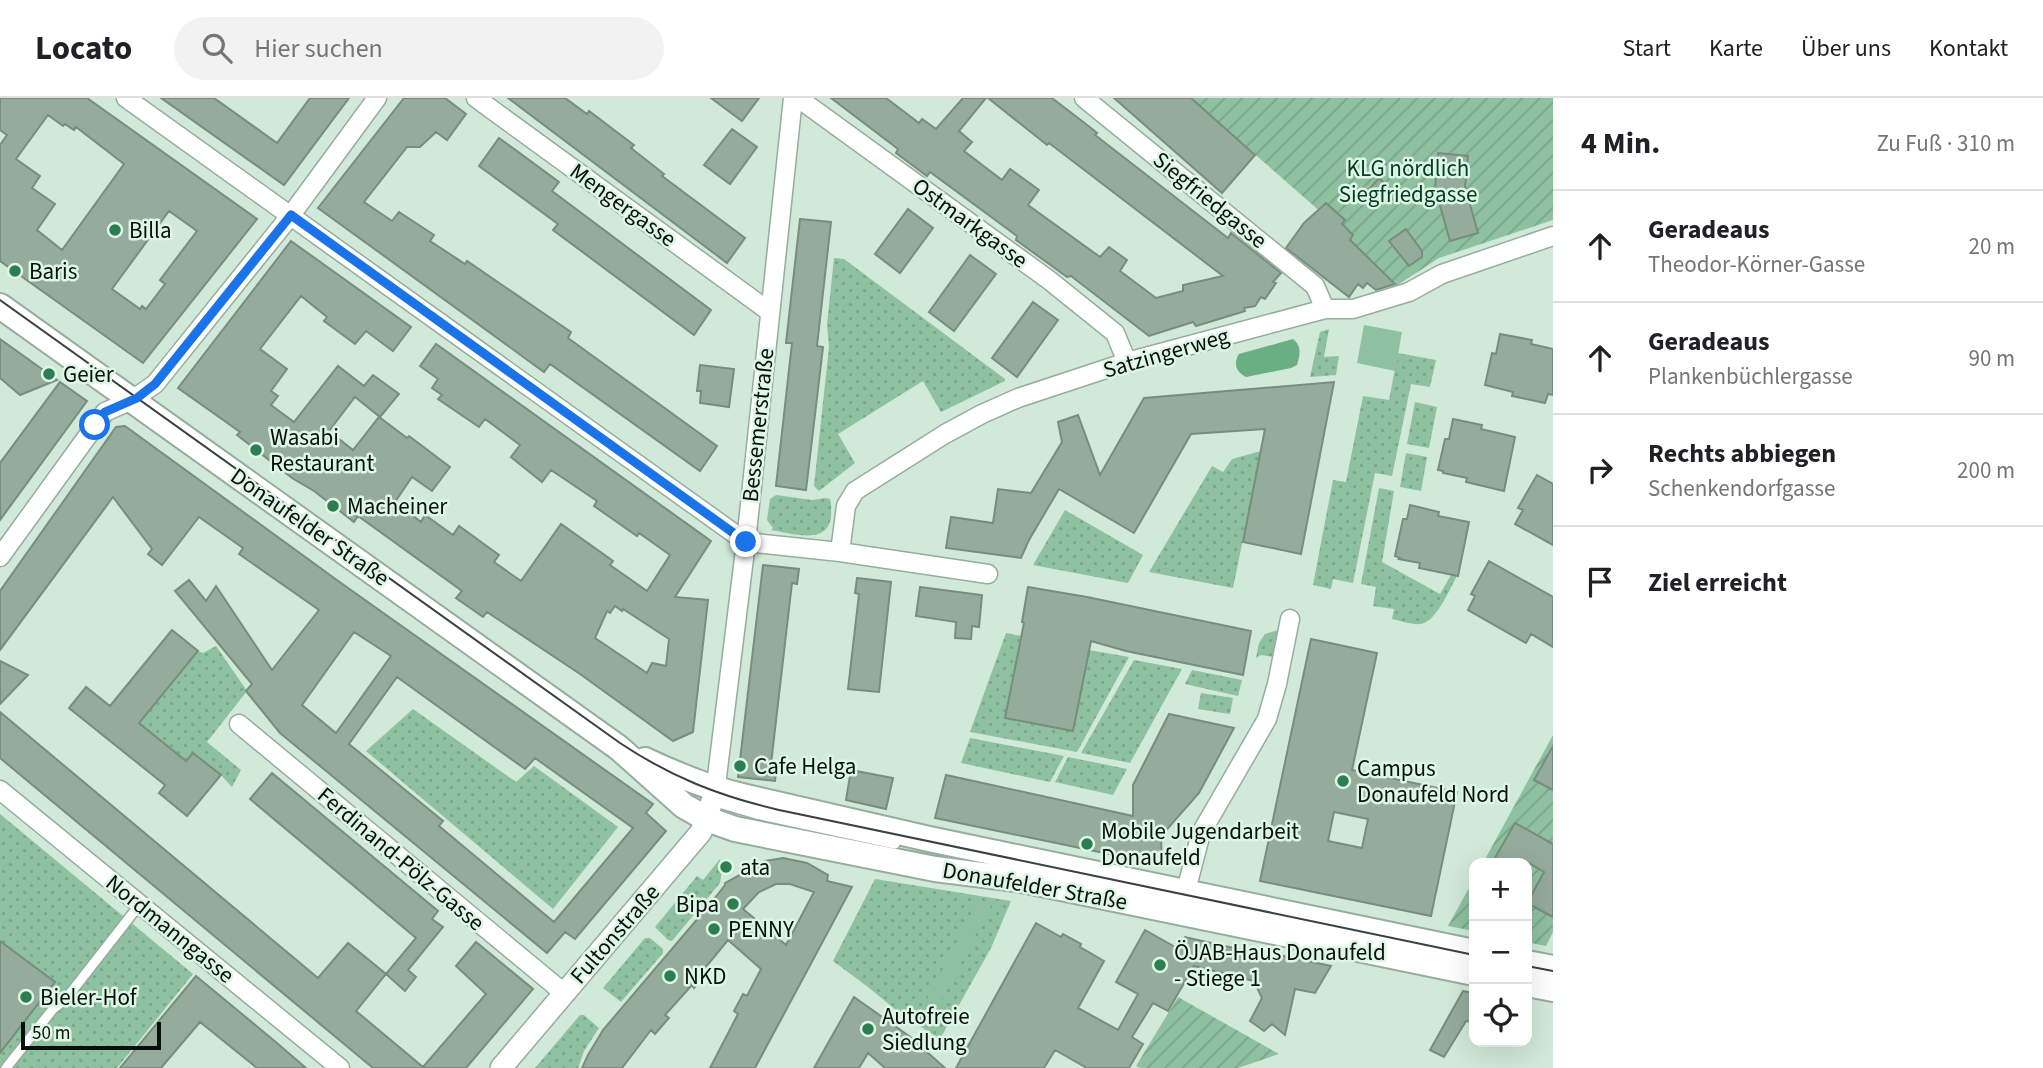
<!DOCTYPE html>
<html lang="de">
<meta charset="utf-8">
<style>
:root{--surface:#fff;--page:#f2f2f2;--text:#202124;--muted:#757577;--line:#e0e0e0}
body{margin:0;font-family:"Source Sans 3",sans-serif;background:var(--page);color:var(--text)}
.controls{position:absolute;right:21px;bottom:21px;display:grid;overflow:hidden;border-radius:14px;box-shadow:0 7px 28px #0002}
.controls button{width:63px;height:63px;display:grid;place-items:center;padding:0;border:0;border-bottom:2px solid var(--line);background:var(--surface);color:var(--text);font:35px sans-serif}
.scale{position:absolute;left:21px;bottom:18px;width:140px;box-sizing:border-box;padding-left:7px;border:4px solid #08100b;border-top:0;font-size:19px;line-height:24px;white-space:nowrap;color:#08100b;-webkit-text-stroke:5px #def6e5;paint-order:stroke}
.stop{position:absolute;width:21px;height:21px;margin:-16px;border:5px solid #1a73e8;border-radius:50%;background:#fff}
.stop.end{background:#1a73e8;border-color:#fff;box-shadow:0 2px 7px #0008}
.list{margin:0;padding:0;list-style:none}
h2{display:flex;justify-content:space-between;align-items:center;height:91px;margin:0;padding:0 28px;font-size:30px}
h2 small{font-size:23px;font-weight:400;color:var(--muted)}
.list li{display:grid;grid-template-columns:46px 1fr auto;gap:21px;align-items:center;box-sizing:border-box;height:112px;padding:0 28px;border-top:2px solid var(--line)}
.list b{display:block;font-size:26px;white-space:nowrap}
.list p{margin:0;font-size:23px;white-space:nowrap;color:var(--muted)}
.list em{font-size:23px;font-style:normal;color:var(--muted)}
.icon{flex:none;width:38px;height:38px;fill:none;stroke:currentColor;stroke-width:2;stroke-linecap:round;stroke-linejoin:round}
.map{position:relative;flex:none;width:1553px;height:970px;overflow:hidden}
header{display:flex;align-items:center;gap:42px;box-sizing:border-box;height:98px;padding:0 35px;background:var(--surface);border-bottom:2px solid var(--line)}
header strong{font-size:33px}
nav{display:flex;gap:38px;margin-inline-start:auto;font-size:24px}
.search{width:490px;height:63px;background:var(--page);display:flex;align-items:center;gap:18px;box-sizing:border-box;padding:0 24px;border-radius:38px;color:var(--muted);font-size:26px}
main{display:flex}
aside{flex:1;background:var(--surface)}
.map>svg:first-child{display:block}
</style>
<header>
<strong>Locato</strong>
<div class="search"><svg class="icon" aria-label="search" viewBox="0 0 24 24"><circle cx="10" cy="10" r="6"/><path d="M15 15l6 6"/></svg>Hier suchen</div>
<nav><a>Start</a><a>Karte</a><a>Über uns</a><a>Kontakt</a></nav>
</header>
<main>
<div class="map">
<svg width="1553" height="970" viewBox="0 0 1553 970">
<defs>
<pattern id="grass-dots" width="8" height="8" patternUnits="userSpaceOnUse" patternTransform="scale(1.75)"><rect width="8" height="8" fill="#8ec19f"/><path d="M2 2h.1M6 6h.1" fill="none" stroke="#79a588" stroke-width="1.8" stroke-linecap="round"/></pattern>
<pattern id="garden-furrows" width="10" height="10" patternUnits="userSpaceOnUse" patternTransform="scale(1.75)"><rect width="10" height="10" fill="#8ec19f"/><path d="M-1 1l2-2M0 10L10 0M9 11l2-2" fill="none" stroke="#79a588"/></pattern>
</defs>
<rect width="100%" height="100%" fill="#d1e9d8"/>
<path fill="url(#grass-dots)" d="M834,160L844,161L1005,281V283L941,314L923,283L838,336L855,365L819,393L814,388L829,249L827,227Z
M1329,231L1324,259L1339,258L1336,277L1310,279L1320,234Z
M1398,255L1436,262L1430,289L1411,286L1392,378L1375,375L1353,485L1333,481L1331,491L1313,487L1333,382L1346,384L1363,298L1389,302Z
M1415,304L1437,309L1429,350L1407,346Z
M1261,353L1233,490L1149,474L1212,368L1223,374L1232,361Z
M1406,355L1427,359L1421,393L1400,389Z
M1379,390L1394,393L1382,464L1440,496L1451,477L1458,476C1450,490 1437,523 1421,526C1412,527 1401,523 1392,521L1394,511L1373,508L1376,489L1361,486Z
M776,397L812,402L825,400L830,401C832,407 831,412 831,419C827,448 791,435 771,432L773,430L767,422L770,401Z
M1065,412L1143,457L1128,485L1033,467Z
M1278,532L1273,559L1261,557L1256,560L1259,545L1265,536Z
M1006,535L1021,538L1005,620L1073,633L1089,552L1129,559L1077,654L970,634Z
M216,548L247,593L207,644L241,672L232,689L221,677L193,655L186,663L140,625L198,553L203,555Z
M1134,562L1182,571L1130,665L1081,655Z
M1192,572L1242,582L1238,598L1185,586Z
M1201,595L1233,600L1230,616L1198,611Z
M413,611L516,684L534,668L618,729L553,811L366,653Z
M970,640L1064,658L1050,684L961,665Z
M1068,659L1127,671L1113,697L1055,684Z
M0,716L193,876L117,970H0V955L55,884L0,843Z
M720,761L722,772L720,785L672,843L668,842L655,829L697,778L703,782Z
M875,781L1011,803L991,850L940,941L902,917L868,889L833,863Z
M645,840H650L663,851V855L621,904L603,890Z
M580,917H584L599,930L584,953L578,970H535Z"/>
<path fill="url(#garden-furrows)" d="M1191,0H1553V122L1439,160L1396,188L1315,109Z
M1553,637V834L1546,848L1527,844V765H1483Z
M1474,781V833L1448,828Z
M1178,899L1279,956L1238,970H1140L1136,968Z"/>
<path fill="#8ec19f" d="M1364,227L1402,234L1395,273L1357,265Z
M978,803L992,806L936,912L925,905Z"/>
<path fill="#69af82" d="M1293,241C1302,248 1300,257 1297,267L1291,270L1246,279C1236,274 1233,265 1239,256Z"/>
<path fill="#95ab9c" stroke="#778d7e" stroke-width="2" fill-rule="evenodd" d="M0,0H87L257,121L143,265L0,163V47L7,37L0,32ZM48,17L63,28L65,26L74,32L76,29L124,66L62,152L37,132L55,106L32,90L40,78L16,61ZM169,113L197,133L160,182L165,186L146,211L142,208L140,211L112,191Z
M161,0H214L277,45L310,0H349L284,87Z
M404,0H445L466,16L447,42L436,34L420,49H407L364,104L392,123L399,114L434,137L430,143L465,166L467,163L571,234L568,240L717,348L700,373L550,266L544,274L318,110Z
M508,0H565L587,16L589,13L634,47L631,50L664,76L662,78L745,140L727,165Z
M711,0H759L742,23Z
M831,0H886L919,25L922,21L936,31L963,0H986L959,33L972,44L964,53L1002,82L1010,71L1039,92L1028,107L1100,159L1109,149L1127,162L1120,173L1156,200L1183,193V187L1223,178L1049,45L1047,47L988,0H1052L1091,30L1097,35L1095,37L1215,130L1228,140L1231,135L1281,175L1273,184L1276,185L1265,201L1261,199L1255,208L1244,210L1245,213L1196,228L1193,224L1149,238L1071,178L1067,179L1016,142L1017,138L930,74L927,78L896,55L898,51Z
M1114,0H1191L1255,57L1222,95Z
M732,31L757,49L730,86L704,67Z
M499,40L559,84L552,93L711,212L694,237L553,132L558,126L479,68Z
M1438,55L1468,58L1465,89L1478,135L1450,143L1435,90Z
M1379,80L1402,103L1365,96Z
M1326,105L1345,122L1342,126L1353,137L1350,142L1395,186L1376,192L1367,185L1363,190L1358,186L1349,199L1286,150L1304,125Z
M908,111L933,130L900,175L875,156Z
M800,121L831,124L817,248L823,249L806,392L776,388L792,245H786Z
M1406,131L1422,153V159L1409,168L1389,143Z
M291,143L411,229L393,253L366,233L355,246L324,223L327,219L301,198L260,251L287,271L271,293L278,298L271,307L294,324L338,268L364,288L373,277L399,296L380,319L355,299L329,333L353,352L379,319L407,340L409,338L450,369L432,393L412,379L395,404L421,424L425,417L453,437L459,428L499,457L494,464L521,483L561,426L613,463L610,467L647,493L670,457L639,435L637,438L594,408L597,403L551,372L542,384L511,359L520,347L485,321L479,329L438,301L442,297L432,290L438,281L420,268L436,246L711,443L675,499L708,502L693,634L673,643L580,576L487,514L483,519L456,500L462,493L358,418L354,424L314,393L292,380L237,337L240,334L178,290ZM615,508L622,513L623,511L669,541L666,568L652,565L647,575L595,540L607,513L610,515Z
M970,157L996,176L954,233L929,214Z
M1033,204L1058,222L1017,279L992,260Z
M1500,236L1532,242L1531,246L1553,251V297L1548,296L1545,305L1512,298L1513,294L1485,287L1492,255L1496,256Z
M0,241L21,256L57,282L20,297L0,280Z
M700,267L734,271L729,309L700,305L701,293H697Z
M60,284L87,303L0,422V365Z
M1334,284L1301,456L1243,444L1265,331L1191,336L1134,435L1059,391L1029,442L1021,460L946,450L951,419L993,425L998,391L1031,395L1062,344L1058,324L1078,317L1100,377L1144,300Z
M1453,321L1482,327L1481,331L1515,339L1504,393L1466,384L1467,380L1443,375V373L1438,372L1445,341H1449Z
M125,328L341,485L653,706L646,715L666,733L575,841L565,834L547,855L280,635L246,593L252,586L175,493L189,482L206,503L216,488L272,572L319,512L239,456L243,450L199,419L162,467L148,456L152,451L113,399L0,552V493L116,329ZM354,534L391,558L336,635L302,607ZM397,579L525,671L535,660L633,730L554,824L439,728L443,723L349,646Z
M1537,377L1553,386V447L1515,426L1523,412L1518,410Z
M1410,407L1439,414L1438,418L1469,424L1458,478L1419,470L1420,465L1399,461L1400,460L1395,458L1403,421H1407Z
M1489,463L1553,499V549L1531,536L1526,545L1468,512L1475,498L1471,496Z
M763,467L799,471L797,486L792,485L771,666L777,667L775,683L738,679Z
M857,480L891,484L879,594L848,591L859,496L855,495Z
M920,489L982,497L979,529L972,528L971,541L955,540L956,524L916,518Z
M1028,489L1087,499L1251,533L1243,577L1126,553L1091,543L1073,633L1005,620L1024,525L1022,524Z
M172,532L198,553L139,625L186,663L193,655L221,677L187,718L159,695L165,687L69,610L86,589L110,608Z
M1311,541L1377,555L1352,672L1457,694L1431,818L1260,783ZM1334,714L1368,721L1362,750L1328,743Z
M0,563L28,577L0,606Z
M0,614L318,880L348,845L386,876L356,913L423,969L486,896L456,868L476,844L533,891L466,970H373L0,660Z
M1169,616L1234,630L1199,695L1161,738L1162,767L935,720L946,677L1133,718V687Z
M1553,648V692L1534,682Z
M851,672L893,680L886,711L846,702Z
M272,675L438,813L432,821L443,829L408,872L416,879L405,893L386,876L416,840L250,701Z
M1515,725L1553,746V819L1527,805L1544,774L1529,765H1492Z
M783,760L807,765L828,777L827,783L852,789L755,970H710L738,916L734,913L743,896L747,898L761,871L728,842L705,870L708,873L694,890L692,887L665,917L669,920L655,936L651,932L622,970H582L588,957L603,932L711,805L725,787V785L765,763ZM776,786H790L814,794L786,847L743,811L759,794Z
M1036,825L1061,839L1063,836L1081,846L1080,849L1104,863L1078,910L1118,932L1138,896L1116,884L1145,832L1177,850L1185,839L1256,855L1260,853L1331,868L1315,895L1295,891L1285,937L1272,926L1264,933L1250,923L1262,900L1254,883L1194,868L1168,913L1153,905L1132,939L1143,946L1129,970H1087L1055,952L1044,970H956Z
M0,843L55,884L0,955Z
M196,878L271,940L306,970H257L200,924L161,970H120Z
M1463,893L1474,895V924L1466,923L1444,959L1430,952Z
M854,899L909,938L945,970H885L868,955L859,970H814Z"/>
<g fill="none" stroke-linecap="round" stroke-linejoin="round">
<defs>
<path id="service" d="M712,703L756,716L895,746
M6,970L53,911L65,902L140,806"/>
<path id="minor" d="M126,0L746,444L840,454L988,476
M476,0L770,214
M798,0L1049,182L1115,235L1127,264
M1084,0L1315,188L1325,211
M840,454L846,408L855,393L945,336L982,316L1018,300L1127,264L1325,211H1353L1409,194L1442,176L1553,138
M0,459L105,314L132,302L155,286L291,117L377,0
M239,626L564,895
M0,692L340,970
M715,695L746,444L793,0
M1183,804L1201,735L1267,621L1277,586L1290,521"/>
<path id="tertiary" d="M501,970L701,734L715,695"/>
<path id="secondary" d="M0,208L619,650L684,708L707,721L735,731L935,771L1022,782L1474,875
M645,662C677,677 708,690 742,698L929,741L1474,854
M1527,865L1553,870
M1527,886L1553,891"/>
</defs>
<use href="#service" stroke="#96ad9d" stroke-width="12"/>
<use href="#minor" stroke="#96ad9d" stroke-width="21"/>
<use href="#tertiary" stroke="#96ad9d" stroke-width="24"/>
<use href="#secondary" stroke="#96ad9d" stroke-width="28"/>
<use href="#service" stroke="#fff" stroke-width="9"/>
<use href="#minor" stroke="#fff" stroke-width="18"/>
<use href="#tertiary" stroke="#fff" stroke-width="21"/>
<use href="#secondary" stroke="#fff" stroke-width="24"/>
<path stroke="#38433c" stroke-width="2" d="M0,202L620,645C671,679 719,698 779,712L1474,857
M1527,868L1553,873"/>
</g>
<g fill="none" stroke-linecap="round" stroke-linejoin="round">
<path stroke="#1a73e8" stroke-width="9" d="M95,327L105,314L137,300L155,286L291,117L746,444"/>
</g>
<g fill="#2b7e50" stroke="#def6e5" stroke-width="2.5">
<circle cx="115" cy="132" r="7"/>
<circle cx="15" cy="173" r="7"/>
<circle cx="49" cy="276" r="7"/>
<circle cx="256" cy="352" r="7"/>
<circle cx="333" cy="408" r="7"/>
<circle cx="740" cy="668" r="7"/>
<circle cx="1343" cy="683" r="7"/>
<circle cx="1087" cy="746" r="7"/>
<circle cx="726" cy="769" r="7"/>
<circle cx="733" cy="806" r="7"/>
<circle cx="714" cy="831" r="7"/>
<circle cx="1160" cy="867" r="7"/>
<circle cx="670" cy="878" r="7"/>
<circle cx="26" cy="899" r="7"/>
<circle cx="868" cy="931" r="7"/>
</g>
<g text-anchor="middle" dominant-baseline="central" stroke-width="5" stroke-linejoin="round" paint-order="stroke">
<g font-size="23" fill="#023d20" stroke="#def6e5">
<text x="1408" y="70">KLG nördlich<tspan x="1408" dy="26">Siegfriedgasse</tspan></text>
</g>
<g font-size="23" fill="#08100b" stroke="#def6e5">
<text transform="translate(1210 102) rotate(39)">Siegfriedgasse</text>
<text transform="translate(623 107) rotate(36)">Mengergasse</text>
<text transform="translate(970 125) rotate(36)">Ostmarkgasse</text>
<text transform="translate(1166 255) rotate(-16)">Satzingerweg</text>
<text transform="translate(758 327) rotate(-84)">Bessemerstraße</text>
<text transform="translate(310 429) rotate(35)">Donaufelder Straße</text>
<text transform="translate(401 761) rotate(40)">Ferdinand-Pölz-Gasse</text>
<text transform="translate(1035 788) rotate(10)">Donaufelder Straße</text>
<text transform="translate(170 831) rotate(39)">Nordmanngasse</text>
<text transform="translate(615 836) rotate(-49)">Fultonstraße</text>
</g>
<g font-size="23" fill="#08100b" stroke="#def6e5" text-anchor="start">
<text x="129" y="132">Billa</text>
<text x="29" y="173">Baris</text>
<text x="63" y="276">Geier</text>
<text x="270" y="339">Wasabi<tspan x="270" dy="26">Restaurant</tspan></text>
<text x="347" y="408">Macheiner</text>
<text x="754" y="668">Cafe Helga</text>
<text x="1357" y="670">Campus<tspan x="1357" dy="26">Donaufeld Nord</tspan></text>
<text x="1101" y="733">Mobile Jugendarbeit<tspan x="1101" dy="26">Donaufeld</tspan></text>
<text x="740" y="769">ata</text>
<text x="719" y="806" text-anchor="end">Bipa</text>
<text x="728" y="831">PENNY</text>
<text x="1174" y="854">ÖJAB-Haus Donaufeld<tspan x="1174" dy="26">- Stiege 1</tspan></text>
<text x="684" y="878">NKD</text>
<text x="40" y="899">Bieler-Hof</text>
<text x="882" y="918">Autofreie<tspan x="882" dy="26">Siedlung</tspan></text>
</g>
</g>
</svg>
<div class="controls">
<button>+</button>
<button>−</button>
<button><svg class="icon" aria-label="locate" viewBox="0 0 24 24"><circle cx="12" cy="12" r="6"/><path d="M12 2v4M12 18v4M2 12h4M18 12h4"/></svg></button>
</div>
<div class="scale">50 m</div>
<div class="stop" style="left:95px;top:327px"></div>
<div class="stop end" style="left:746px;top:444px"></div>
</div>
<aside>
<h2>4 Min.<small>Zu Fuß · 310 m</small></h2>
<ul class="list">
<li><svg class="icon" aria-label="ahead" viewBox="0 0 24 24"><path d="M12 20V5M6 11l6-6 6 6"/></svg><div><b>Geradeaus</b><p>Theodor-Körner-Gasse</p></div><em>20 m</em></li>
<li><svg class="icon" aria-label="ahead" viewBox="0 0 24 24"><path d="M12 20V5M6 11l6-6 6 6"/></svg><div><b>Geradeaus</b><p>Plankenbüchlergasse</p></div><em>90 m</em></li>
<li><svg class="icon" aria-label="right" viewBox="0 0 24 24"><path d="M7 20v-9h11M14 6l5 5-5 5"/></svg><div><b>Rechts abbiegen</b><p>Schenkendorfgasse</p></div><em>200 m</em></li>
<li><svg class="icon" aria-label="arrive" viewBox="0 0 24 24"><path d="M6 21V4h12l-3 4 3 4H6"/></svg><div><b>Ziel erreicht</b></div></li>
</ul>
</aside>
</main>
